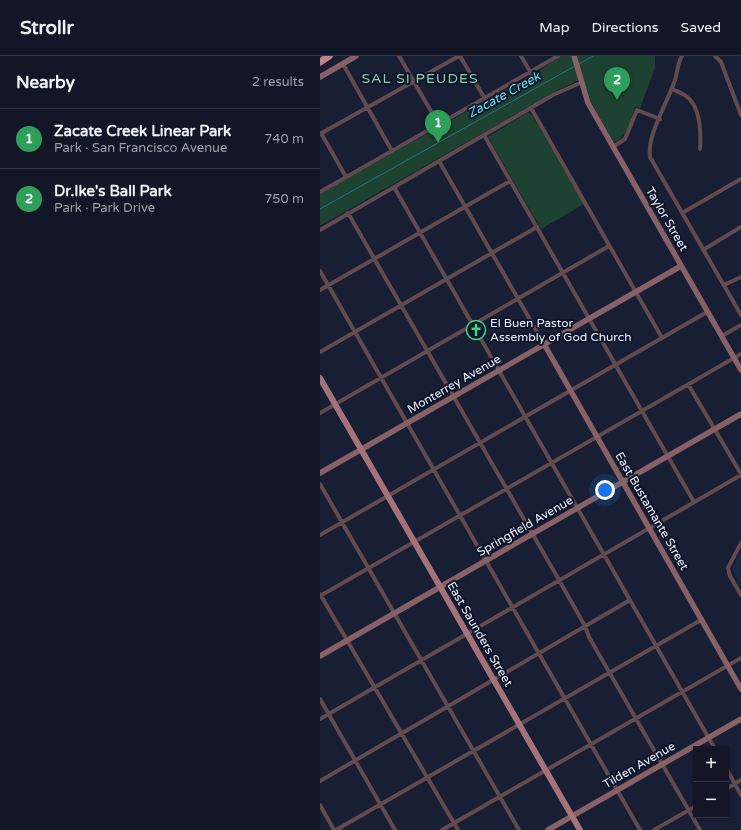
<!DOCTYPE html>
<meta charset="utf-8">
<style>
:root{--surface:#121627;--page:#1f2333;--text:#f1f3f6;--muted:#9c9fa7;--line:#313544;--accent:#36d880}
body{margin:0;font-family:"Varela Round",sans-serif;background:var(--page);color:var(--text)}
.controls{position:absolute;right:12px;bottom:12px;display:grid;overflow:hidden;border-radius:0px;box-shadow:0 1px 3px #0004}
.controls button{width:36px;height:36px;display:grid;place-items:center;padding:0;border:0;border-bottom:1px solid var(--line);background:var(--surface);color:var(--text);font:20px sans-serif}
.you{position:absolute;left:285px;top:434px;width:14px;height:14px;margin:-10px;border:3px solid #fff;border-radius:50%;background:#1a73e8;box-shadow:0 0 0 6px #1a73e833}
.badge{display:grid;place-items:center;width:26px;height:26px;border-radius:50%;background:var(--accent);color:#fff;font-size:13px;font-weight:700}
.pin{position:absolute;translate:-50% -33px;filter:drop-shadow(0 1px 2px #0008)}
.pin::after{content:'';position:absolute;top:21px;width:14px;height:12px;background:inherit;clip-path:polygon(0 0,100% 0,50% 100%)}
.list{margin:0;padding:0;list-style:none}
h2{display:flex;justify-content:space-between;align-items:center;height:52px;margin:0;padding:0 16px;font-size:17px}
h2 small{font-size:13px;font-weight:400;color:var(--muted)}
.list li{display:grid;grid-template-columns:26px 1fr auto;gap:12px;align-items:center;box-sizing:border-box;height:60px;padding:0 16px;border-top:1px solid var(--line)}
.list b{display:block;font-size:15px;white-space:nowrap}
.list p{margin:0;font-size:13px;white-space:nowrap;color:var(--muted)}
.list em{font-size:13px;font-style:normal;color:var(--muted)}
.map{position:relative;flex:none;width:421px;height:774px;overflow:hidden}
header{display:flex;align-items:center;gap:24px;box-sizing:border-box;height:56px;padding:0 20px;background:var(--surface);border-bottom:1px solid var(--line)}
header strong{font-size:19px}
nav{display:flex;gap:22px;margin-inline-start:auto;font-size:14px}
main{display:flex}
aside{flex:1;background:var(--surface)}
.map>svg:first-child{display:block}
</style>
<header>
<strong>Strollr</strong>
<nav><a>Map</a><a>Directions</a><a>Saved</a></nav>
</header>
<main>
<aside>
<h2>Nearby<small>2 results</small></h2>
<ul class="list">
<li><span class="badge" style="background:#2e9e5b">1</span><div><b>Zacate Creek Linear Park</b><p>Park · San Francisco Avenue</p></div><em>740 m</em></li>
<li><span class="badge" style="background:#2e9e5b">2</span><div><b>Dr.Ike's Ball Park</b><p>Park · Park Drive</p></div><em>750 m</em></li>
</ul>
</aside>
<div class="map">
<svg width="421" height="774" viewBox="0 0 421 774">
<rect width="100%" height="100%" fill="#181e34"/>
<path fill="#1e2742" d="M421,495V530L412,513Z"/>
<path fill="#1e4231" d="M241,0H335V12L320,52L315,51C311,62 308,79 296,86L293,85L271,46L263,22L234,36L0,170V138L220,14Z
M208,56L212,59L264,148L221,173L168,81Z"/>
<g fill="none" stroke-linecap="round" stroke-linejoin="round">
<path stroke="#25767c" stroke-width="1" d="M259,8L273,0
M0,153L255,10"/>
<path stroke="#634a4d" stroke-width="4" d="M79,0L119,69
M140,0L165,43
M201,0L211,17
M362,0C357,8 358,15 355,24C348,46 327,78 330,101L421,259
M395,0L401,6L421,59
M23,8L72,95
M352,33C356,35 362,37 366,40C381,51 381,77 380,93
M211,52L342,282
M1,77L26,121
M0,78L139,0
M164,79L374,446
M293,91L305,83L317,54L340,63
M119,105L224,288
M74,131L395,693
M0,136L238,0
M28,157L239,524L265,570L269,581L380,774
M362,157L421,123
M0,174L233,39L260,27
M383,194L421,171
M0,215L320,774
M404,229L421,221
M0,234L190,125
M402,280L421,269
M0,296L217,171
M368,328L421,418
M0,357L289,190
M0,428L199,774
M0,479L387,256
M421,487L408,512L410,520L421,539
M0,538L138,774
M0,540L421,298
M0,643L75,774
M0,663L421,419
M406,712L421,739
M0,725L310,544
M406,733L421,724
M0,749L14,774
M16,774L381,564
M122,774L421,602
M334,774L376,750"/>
<path stroke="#886166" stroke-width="5.5" d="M254,0L268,47L421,314
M0,21L36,0
M224,288L421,633
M0,417L361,210
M0,600L421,358
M228,774L421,663"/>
<path stroke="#a57279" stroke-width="6" d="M0,322L260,774"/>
<path stroke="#bf828a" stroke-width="7" d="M0,6L9,0"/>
</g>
<defs>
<symbol id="church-ring" viewBox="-11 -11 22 22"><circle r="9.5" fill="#0f152a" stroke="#36d880" stroke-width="1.5"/><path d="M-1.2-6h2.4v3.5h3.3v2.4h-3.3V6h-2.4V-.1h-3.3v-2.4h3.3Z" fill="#36d880"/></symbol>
</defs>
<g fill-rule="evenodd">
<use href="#church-ring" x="145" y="263" width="22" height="22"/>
</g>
<g text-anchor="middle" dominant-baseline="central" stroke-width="4" stroke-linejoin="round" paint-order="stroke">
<g font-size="12" fill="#ecf1fd" stroke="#0f152a">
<text transform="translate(347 163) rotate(60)">Taylor Street</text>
<text transform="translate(134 328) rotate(-30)">Monterrey Avenue</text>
<text transform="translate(332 455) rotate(60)">East Bustamante Street</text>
<text transform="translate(205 470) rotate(-30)">Springfield Avenue</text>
<text transform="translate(160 578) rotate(60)">East Saunders Street</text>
<text transform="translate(319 709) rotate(-30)">Tilden Avenue</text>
</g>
<g font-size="12" fill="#ecf1fd" stroke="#0f152a" text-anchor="start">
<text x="170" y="267">El Buen Pastor<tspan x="170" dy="14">Assembly of God Church</tspan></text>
</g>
<g font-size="13" font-style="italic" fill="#69dee7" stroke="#0f152a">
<text transform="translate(184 39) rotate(-29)">Zacate Creek</text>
</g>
<g font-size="14" letter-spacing="1" fill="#8ad2a2" stroke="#0f152a">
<text x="100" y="22">SAL SI PEUDES</text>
</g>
</g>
</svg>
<div class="controls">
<button>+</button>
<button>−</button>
</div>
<div class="you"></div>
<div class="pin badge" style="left:118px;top:87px;background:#2e9e5b">1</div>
<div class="pin badge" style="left:297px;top:44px;background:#2e9e5b">2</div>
</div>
</main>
